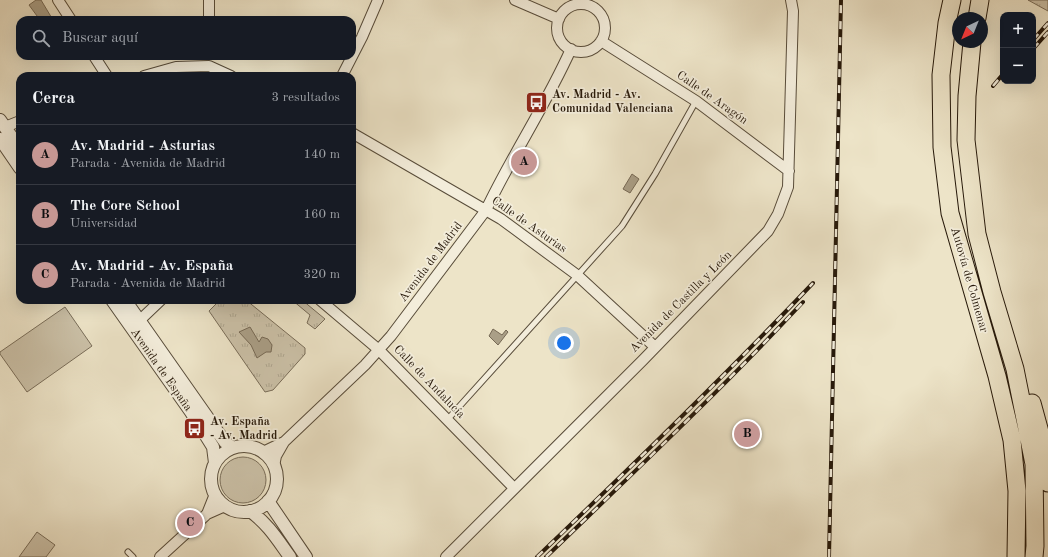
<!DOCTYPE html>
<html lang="es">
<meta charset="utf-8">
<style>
:root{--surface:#171b24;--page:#20242c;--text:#f1f3f6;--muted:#9ea1a6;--line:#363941;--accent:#c59692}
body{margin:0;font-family:"Old Standard TT",serif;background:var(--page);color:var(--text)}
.controls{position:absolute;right:12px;top:12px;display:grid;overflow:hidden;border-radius:8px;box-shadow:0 4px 16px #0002}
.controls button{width:36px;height:36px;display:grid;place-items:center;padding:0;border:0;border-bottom:1px solid var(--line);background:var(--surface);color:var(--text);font:20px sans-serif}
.compass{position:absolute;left:952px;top:12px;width:36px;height:36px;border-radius:50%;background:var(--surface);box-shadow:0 4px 16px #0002;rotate:223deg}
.you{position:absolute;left:564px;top:343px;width:14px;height:14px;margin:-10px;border:3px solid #fff;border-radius:50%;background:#1a73e8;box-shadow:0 0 0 6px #1a73e833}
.badge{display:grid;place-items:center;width:26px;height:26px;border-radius:50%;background:var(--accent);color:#111;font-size:13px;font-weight:700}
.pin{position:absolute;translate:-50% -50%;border:2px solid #fff;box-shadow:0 1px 4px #0006}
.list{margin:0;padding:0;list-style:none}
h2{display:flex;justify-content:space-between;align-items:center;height:52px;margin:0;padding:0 16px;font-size:17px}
h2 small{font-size:13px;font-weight:400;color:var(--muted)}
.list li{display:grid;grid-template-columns:26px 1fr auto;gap:12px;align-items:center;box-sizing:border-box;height:60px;padding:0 16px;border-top:1px solid var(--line)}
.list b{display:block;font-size:15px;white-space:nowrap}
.list p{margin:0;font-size:13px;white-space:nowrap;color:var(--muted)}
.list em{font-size:13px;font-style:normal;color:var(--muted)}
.icon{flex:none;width:22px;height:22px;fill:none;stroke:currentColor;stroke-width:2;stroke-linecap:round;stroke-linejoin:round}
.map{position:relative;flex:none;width:1048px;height:557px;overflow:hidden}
.search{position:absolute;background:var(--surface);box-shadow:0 4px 16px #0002;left:16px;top:16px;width:340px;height:44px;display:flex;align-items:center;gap:10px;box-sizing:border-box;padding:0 14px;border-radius:12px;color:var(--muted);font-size:15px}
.panel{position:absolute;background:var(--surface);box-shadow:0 4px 16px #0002;left:16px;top:72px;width:340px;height:232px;border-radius:12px}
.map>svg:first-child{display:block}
</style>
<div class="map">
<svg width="1048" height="557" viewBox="0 0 1048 557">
<defs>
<pattern id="grass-tufts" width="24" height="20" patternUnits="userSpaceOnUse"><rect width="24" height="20" fill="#cbc1a8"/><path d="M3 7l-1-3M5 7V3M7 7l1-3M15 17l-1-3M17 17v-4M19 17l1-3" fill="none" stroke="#aea58f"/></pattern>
</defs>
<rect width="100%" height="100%" fill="#ede4c8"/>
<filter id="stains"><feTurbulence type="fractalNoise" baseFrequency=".005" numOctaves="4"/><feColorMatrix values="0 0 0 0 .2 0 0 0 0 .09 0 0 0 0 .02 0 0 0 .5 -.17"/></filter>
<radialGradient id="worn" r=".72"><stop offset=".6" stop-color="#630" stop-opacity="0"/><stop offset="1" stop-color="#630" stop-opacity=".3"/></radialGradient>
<path fill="url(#grass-tufts)" stroke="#796d59" d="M1028,0H1048V11Z
M220,300H246L305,348V354L273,390L265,392L209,311Z
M292,300H302L325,319L315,329L307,323L310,315Z"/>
<path fill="#cbc1a8" stroke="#796d59" d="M65,307L92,346L27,392L0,354V352Z
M220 480a23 23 0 1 1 46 0a23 23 0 1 1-46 0Z
M37,532L55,545L46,557H19Z"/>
<path fill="#aa9f87" stroke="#766955" d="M36,0H41L53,20H40L29,5Z
M632,174L639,179L630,193L623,189Z
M250,327L259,342L262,337L268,339L272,345L271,352H266L257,358L251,345L239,332Z
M493,329L502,335L506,330L508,332L498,345L489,336Z"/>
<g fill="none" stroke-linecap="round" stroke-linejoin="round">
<defs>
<path id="service" d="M448,419L622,226L655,174L696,101
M128,552L133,557"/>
<path id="minor" d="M58,0L71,20
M209,0V20
M515,0L559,19
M557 28a24 24 0 1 1 48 0a24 24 0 1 1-48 0Z
M601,41L696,101L789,171
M94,56L107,76
M144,76L176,67L209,66L231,76
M342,76L362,37L378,0
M5,127L20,121
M352,133L501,219L577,275L655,347
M320,300L379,350L514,488
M139,321L161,300
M263,452L284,442L365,365L391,336L486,210C512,155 546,105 571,49
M274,466L276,456L284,442
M207,514L215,494
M160,557L207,514L225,506
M446,557L643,360L768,231L778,214L788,187L793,11L791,0"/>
<path id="tertiary" d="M0,120L20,149
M0,139L20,168
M112,300L191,412L208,439L213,447L215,463
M125,300L217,431L225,442L233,448
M211 479a33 33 0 1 1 66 0a33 33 0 1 1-66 0Z
M268,501L306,557
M250,511C268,524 277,539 290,557"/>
<path id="motorway" d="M952,0L947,23L941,75L942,147L950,213L997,376L1012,440L1017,491L1016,557
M977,18L980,0
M972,42L967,96L966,140L977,234L992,292L1015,369L1034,464L1035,546L1034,557
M1032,403L1041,436L1048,483"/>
</defs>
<use href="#service" stroke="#584c3a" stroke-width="7"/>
<use href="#minor" stroke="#584c3a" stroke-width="12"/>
<use href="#tertiary" stroke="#584c3a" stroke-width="14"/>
<use href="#motorway" stroke="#27190a" stroke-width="19"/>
<use href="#service" stroke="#f3eddb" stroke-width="5"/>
<use href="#minor" stroke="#f3eddb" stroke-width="10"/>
<use href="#tertiary" stroke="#f3eddb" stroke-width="12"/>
<use href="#motorway" stroke="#ede4c8" stroke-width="17"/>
<defs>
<path id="rail" d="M1033,40L1048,23
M1033,49L1048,32
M993,86L1003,74
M537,557C631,467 724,377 813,283
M546,557C633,473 721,390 803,302
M829,557L841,0"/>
</defs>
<use href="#rail" stroke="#27190a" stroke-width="4"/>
<use href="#rail" stroke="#f3eddb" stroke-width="2.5" stroke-dasharray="8" stroke-linecap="butt"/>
</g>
<defs>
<symbol id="bus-square" viewBox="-11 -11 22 22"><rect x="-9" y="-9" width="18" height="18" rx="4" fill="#8f2418" stroke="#f3eddb"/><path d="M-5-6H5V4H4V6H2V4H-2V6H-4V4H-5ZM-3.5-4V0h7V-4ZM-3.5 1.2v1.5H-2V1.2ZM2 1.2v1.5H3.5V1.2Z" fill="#fff"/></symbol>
</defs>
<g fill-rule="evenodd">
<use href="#bus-square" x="524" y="90" width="25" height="25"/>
<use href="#bus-square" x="182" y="416" width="25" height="25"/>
</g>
<g text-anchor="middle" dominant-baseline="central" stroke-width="3.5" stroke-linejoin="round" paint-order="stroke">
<g font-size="12" font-weight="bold" fill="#27190a" stroke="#f3eddb" text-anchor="start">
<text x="552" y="95">Av. Madrid - Av.<tspan x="552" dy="14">Comunidad Valenciana</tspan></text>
<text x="210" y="422">Av. España<tspan x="210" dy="14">- Av. Madrid</tspan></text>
</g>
<g font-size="12" fill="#27190a" stroke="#f3eddb">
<text transform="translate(712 98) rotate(35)">Calle de Aragón</text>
<text transform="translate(529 225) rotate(35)">Calle de Asturias</text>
<text transform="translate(431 262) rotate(-53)">Avenida de Madrid</text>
<text transform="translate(969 280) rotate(74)">Autovía de Colmenar</text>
<text transform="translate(681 302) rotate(-45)">Avenida de Castilla y León</text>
<text transform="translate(161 370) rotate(55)">Avenida de España</text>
<text transform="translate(429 382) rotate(46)">Calle de Andalucía</text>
</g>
</g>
<rect width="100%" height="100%" filter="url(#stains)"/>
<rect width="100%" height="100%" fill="url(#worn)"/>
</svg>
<div class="controls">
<button>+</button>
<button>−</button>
</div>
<svg class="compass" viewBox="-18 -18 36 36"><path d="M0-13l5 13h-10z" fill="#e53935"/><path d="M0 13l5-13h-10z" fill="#9ea1a6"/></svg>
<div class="you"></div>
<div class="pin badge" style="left:524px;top:162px">A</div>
<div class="pin badge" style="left:747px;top:434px">B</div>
<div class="pin badge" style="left:190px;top:523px">C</div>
<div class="search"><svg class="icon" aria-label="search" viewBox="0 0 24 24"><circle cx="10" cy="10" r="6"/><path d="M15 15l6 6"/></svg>Buscar aquí</div>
<section class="panel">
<h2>Cerca<small>3 resultados</small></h2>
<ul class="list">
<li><span class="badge">A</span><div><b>Av. Madrid - Asturias</b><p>Parada · Avenida de Madrid</p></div><em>140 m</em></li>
<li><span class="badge">B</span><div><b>The Core School</b><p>Universidad</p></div><em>160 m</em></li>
<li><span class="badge">C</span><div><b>Av. Madrid - Av. España</b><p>Parada · Avenida de Madrid</p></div><em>320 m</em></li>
</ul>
</section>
</div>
